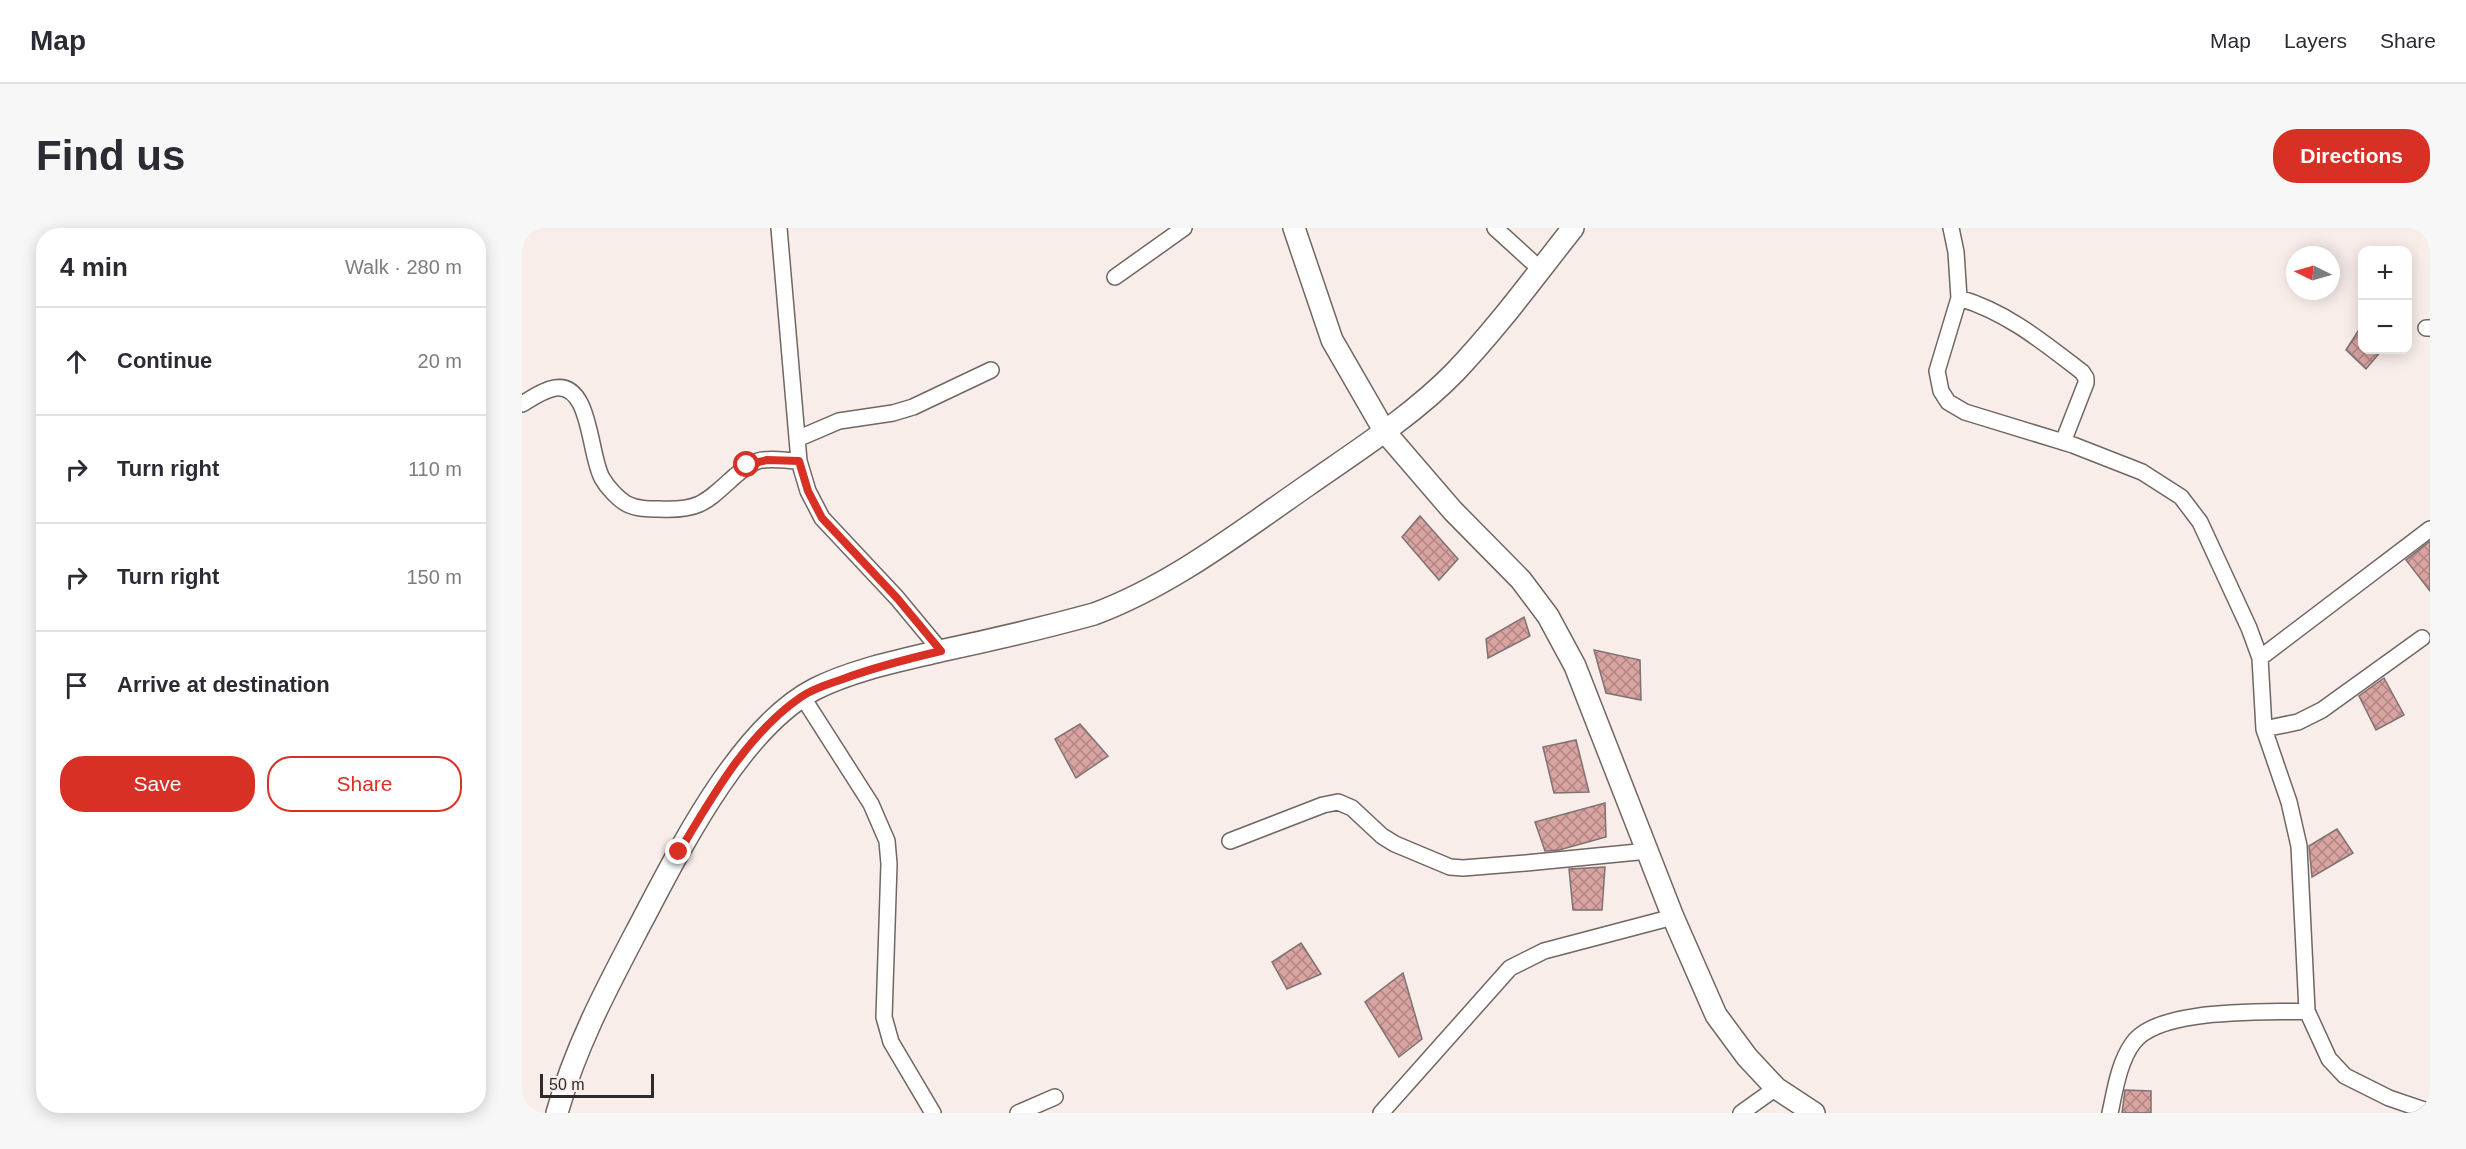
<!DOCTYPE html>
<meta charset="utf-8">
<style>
:root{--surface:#fff;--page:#f7f7f7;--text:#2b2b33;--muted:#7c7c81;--line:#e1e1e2;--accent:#d93025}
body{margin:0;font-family:Arial,sans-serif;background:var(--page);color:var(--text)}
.controls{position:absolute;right:18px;top:18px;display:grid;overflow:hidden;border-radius:12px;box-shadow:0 3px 15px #0003}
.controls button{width:54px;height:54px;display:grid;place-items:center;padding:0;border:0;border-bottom:2px solid var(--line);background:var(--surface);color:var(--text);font:30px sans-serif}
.compass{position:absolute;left:1764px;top:18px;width:54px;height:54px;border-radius:50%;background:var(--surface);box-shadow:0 3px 15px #0003;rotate:275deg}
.scale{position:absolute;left:18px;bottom:15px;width:114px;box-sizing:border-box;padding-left:6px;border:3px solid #2f2a29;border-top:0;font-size:16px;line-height:21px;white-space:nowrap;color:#2f2a29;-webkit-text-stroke:4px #f8ede9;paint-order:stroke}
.stop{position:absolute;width:18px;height:18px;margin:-14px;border:4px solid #d93025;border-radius:50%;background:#fff}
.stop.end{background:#d93025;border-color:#fff;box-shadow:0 2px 6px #0008}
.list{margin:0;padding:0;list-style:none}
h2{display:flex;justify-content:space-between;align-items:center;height:78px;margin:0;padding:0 24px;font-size:26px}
h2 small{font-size:20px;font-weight:400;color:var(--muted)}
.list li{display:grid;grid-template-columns:39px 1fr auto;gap:18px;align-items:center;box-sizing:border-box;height:108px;padding:0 24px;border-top:2px solid var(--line)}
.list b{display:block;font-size:22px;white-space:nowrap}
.list em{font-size:20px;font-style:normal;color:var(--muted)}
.actions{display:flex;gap:12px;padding:18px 24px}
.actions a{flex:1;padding:14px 0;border:2px solid var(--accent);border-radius:24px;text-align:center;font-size:21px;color:var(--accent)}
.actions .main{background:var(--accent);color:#fff}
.icon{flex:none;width:33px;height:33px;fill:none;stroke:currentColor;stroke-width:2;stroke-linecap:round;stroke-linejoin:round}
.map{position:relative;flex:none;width:1908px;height:885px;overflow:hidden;border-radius:24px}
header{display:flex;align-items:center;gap:36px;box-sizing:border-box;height:84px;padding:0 30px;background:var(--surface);border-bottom:2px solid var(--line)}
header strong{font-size:28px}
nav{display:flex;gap:33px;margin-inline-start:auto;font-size:21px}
.intro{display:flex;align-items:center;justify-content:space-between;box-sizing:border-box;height:144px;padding:0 36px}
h1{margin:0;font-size:42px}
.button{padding:15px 27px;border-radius:24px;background:var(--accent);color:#fff;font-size:21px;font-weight:700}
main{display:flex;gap:36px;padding:0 36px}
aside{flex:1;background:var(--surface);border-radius:24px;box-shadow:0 3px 15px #0003}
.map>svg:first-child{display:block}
</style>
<header>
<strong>Map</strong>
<nav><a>Map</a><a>Layers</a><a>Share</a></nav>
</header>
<div class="intro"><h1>Find us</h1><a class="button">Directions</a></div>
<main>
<aside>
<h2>4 min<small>Walk · 280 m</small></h2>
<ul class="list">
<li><svg class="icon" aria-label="ahead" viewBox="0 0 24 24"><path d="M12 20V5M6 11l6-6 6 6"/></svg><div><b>Continue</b></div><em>20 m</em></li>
<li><svg class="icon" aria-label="right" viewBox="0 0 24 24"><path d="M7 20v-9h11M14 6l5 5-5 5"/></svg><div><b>Turn right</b></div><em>110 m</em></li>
<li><svg class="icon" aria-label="right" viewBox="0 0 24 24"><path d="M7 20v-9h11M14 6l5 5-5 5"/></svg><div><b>Turn right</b></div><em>150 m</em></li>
<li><svg class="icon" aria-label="arrive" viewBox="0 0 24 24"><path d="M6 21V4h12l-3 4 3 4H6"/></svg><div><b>Arrive at destination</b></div></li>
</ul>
<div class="actions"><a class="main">Save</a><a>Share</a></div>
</aside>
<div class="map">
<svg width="1908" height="885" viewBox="0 0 1908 885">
<defs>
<pattern id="building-cross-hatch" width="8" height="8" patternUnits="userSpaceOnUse" patternTransform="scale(1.5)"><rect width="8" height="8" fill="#d9a3a2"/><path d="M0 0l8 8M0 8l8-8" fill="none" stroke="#b08584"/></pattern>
</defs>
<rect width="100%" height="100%" fill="#f8ede9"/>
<path fill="url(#building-cross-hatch)" stroke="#7e7272" stroke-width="1.5" d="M1840,97V122H1860L1844,141L1824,122Z
M898,288L936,331L917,352L880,309Z
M1908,313V363L1884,332Z
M1002,389L1008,408L966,430L964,411Z
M1072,422L1118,432L1119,472L1084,465Z
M1862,450L1882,487L1854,502L1837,468Z
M558,496L586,528L554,550L533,511Z
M1054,512L1067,564L1032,565L1021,519Z
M1083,575L1084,609L1037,622L1023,623L1013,594Z
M1815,601L1831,625L1790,649L1787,618Z
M1083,639L1080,682H1051L1047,641Z
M779,715L799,746L765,761L750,734Z
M881,745L900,811L877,829L843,774Z
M1603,862L1629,863V885H1600Z"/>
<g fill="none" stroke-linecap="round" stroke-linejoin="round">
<defs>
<path id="street" d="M257,0L277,233L286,263L300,290L375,370L419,423
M973,0L1018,41
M1429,0L1434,24L1437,70L1415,143L1419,163L1426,174L1443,184L1551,217L1620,244L1659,269L1678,294L1727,400L1738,430L1742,501L1767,574L1777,618L1785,783L1807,831L1823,848L1867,870L1908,884
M593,49L662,0
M1437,70C1485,84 1521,114 1560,144L1564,150V155L1541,214
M1904,100H1908
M0,176C10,170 21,162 33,160C69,154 67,227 80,250C85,259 96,271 105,276C115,281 126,281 137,281C178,283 184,274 213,248C220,242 227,236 236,233C249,229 264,233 277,233
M275,211L317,193L371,185L391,179L469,142
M1738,430L1908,301
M280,468L349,576L365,613L367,636L362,789L369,814L411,885
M1742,501L1776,494L1800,482L1900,410
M708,613L801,577L816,574L830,580L860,608L873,616L928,639L941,640L1004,635L1126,623
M496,885L533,869
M859,885L988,740L1022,723L1151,689
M1219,885L1254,860
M1588,885C1593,862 1597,834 1611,815C1637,779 1743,785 1785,783"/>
<path id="secondary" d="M772,0L810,112L863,204L931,283L999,352L1026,388L1053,438L1151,689L1194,787L1225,829L1254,860L1292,885
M35,885C54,816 88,754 121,691C159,619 219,499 293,461C331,442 376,433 418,423C470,412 521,400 572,386C650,357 718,304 786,257C835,223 891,187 933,144C976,99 1013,48 1051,0"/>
</defs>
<use href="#street" stroke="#706662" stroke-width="18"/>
<use href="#secondary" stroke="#706662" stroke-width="24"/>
<use href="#street" stroke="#fff" stroke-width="15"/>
<use href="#secondary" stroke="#fff" stroke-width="21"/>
</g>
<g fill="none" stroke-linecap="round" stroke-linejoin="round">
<path stroke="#d93025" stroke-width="8" d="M157,624C190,569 225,506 279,469C292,460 307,456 321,451C353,439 385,431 419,423L375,370L300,290L286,263L277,233L245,232L225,237"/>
</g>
</svg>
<div class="controls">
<button>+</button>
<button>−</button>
</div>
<svg class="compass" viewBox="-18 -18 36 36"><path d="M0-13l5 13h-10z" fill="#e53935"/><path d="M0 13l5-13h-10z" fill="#7c7c81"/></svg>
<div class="scale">50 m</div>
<div class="stop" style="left:225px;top:237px"></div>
<div class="stop end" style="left:157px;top:624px"></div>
</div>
</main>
